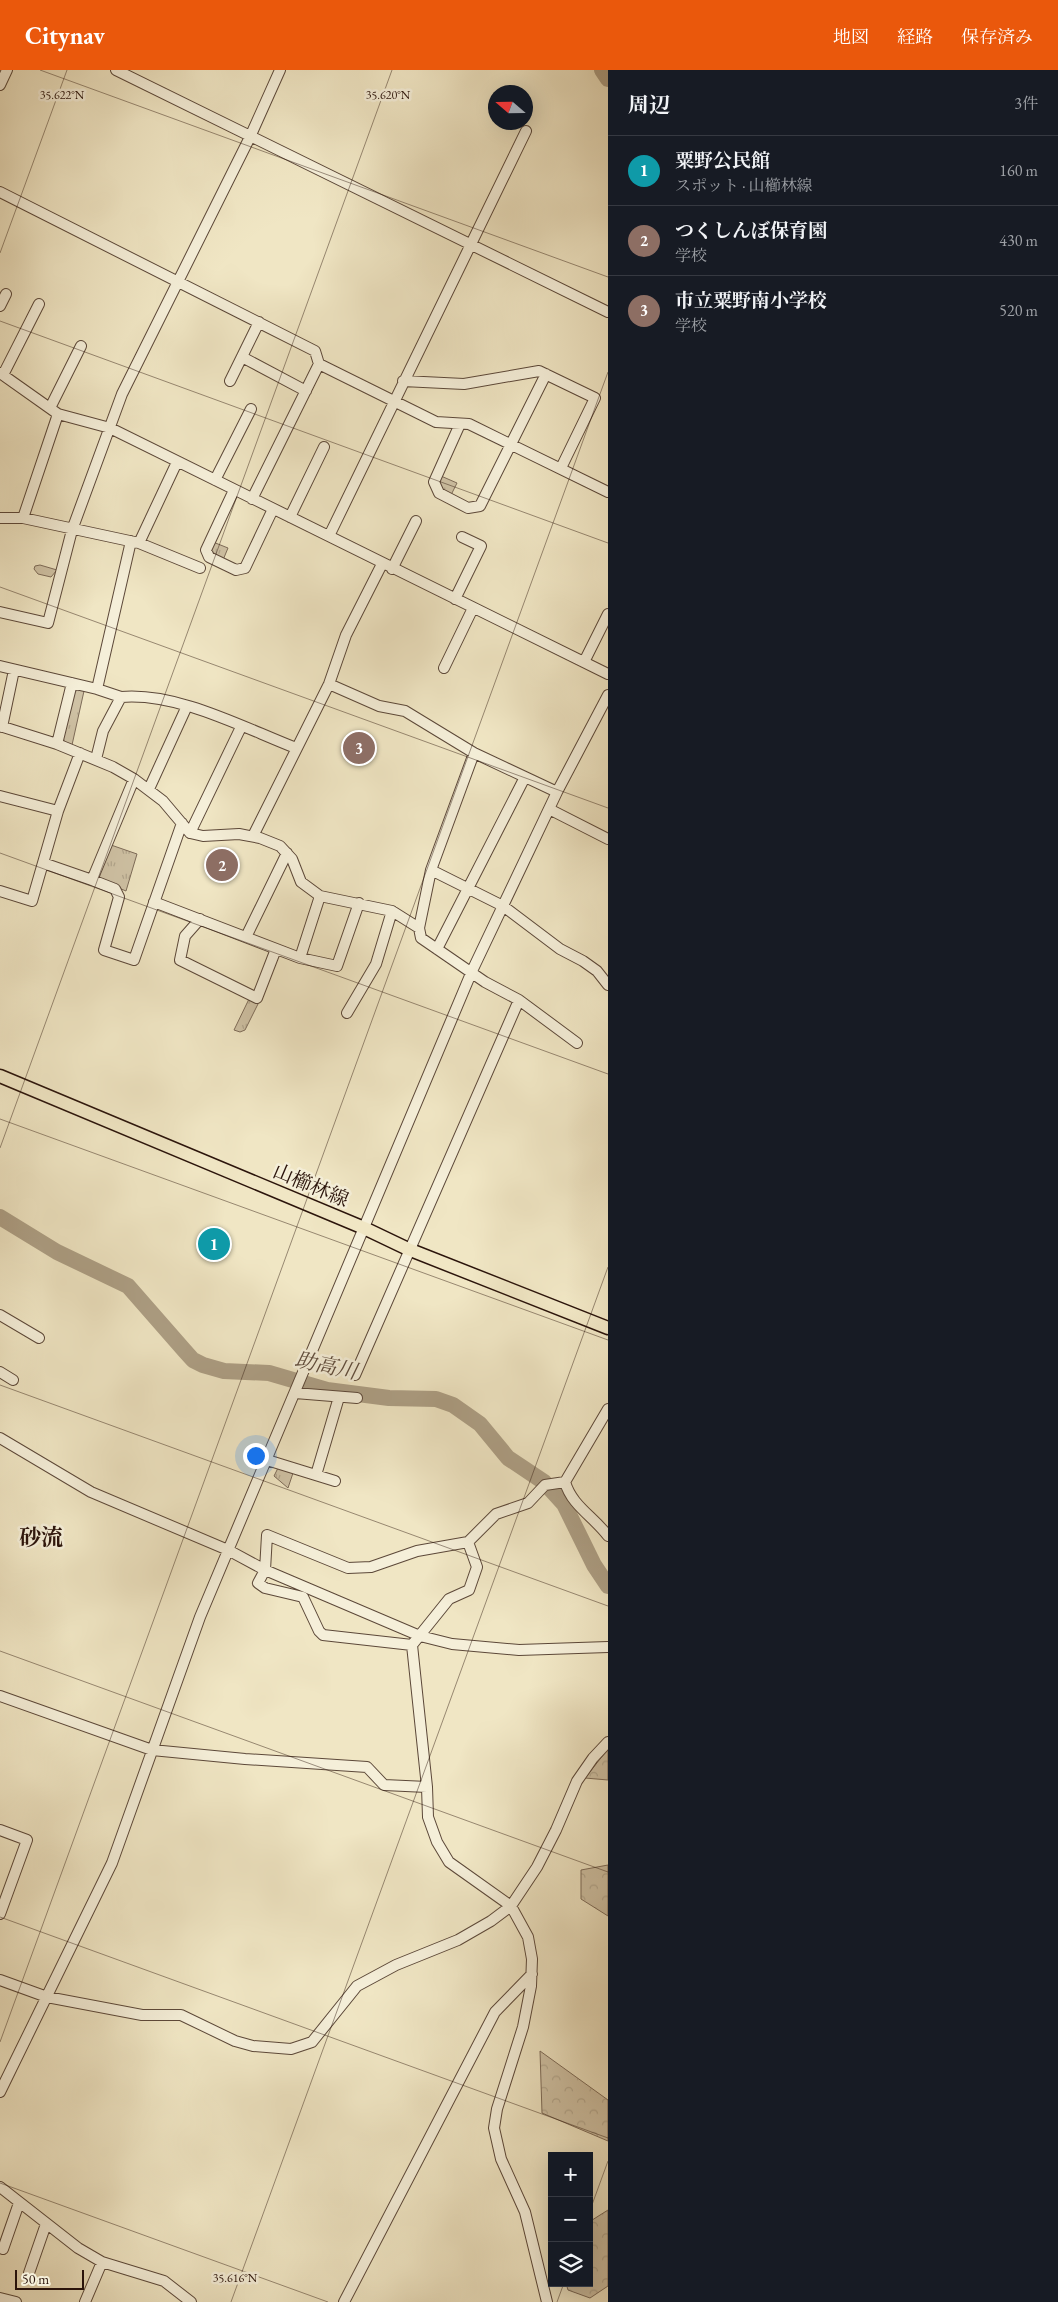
<!DOCTYPE html>
<html lang="ja">
<meta charset="utf-8">
<style>
:root{--surface:#171b24;--page:#20242c;--text:#f1f3f6;--muted:#9ea1a6;--line:#363941;--accent:#ea580c}
body{margin:0;font-family:"EB Garamond","Noto Serif JP",serif;background:var(--page);color:var(--text)}
.controls{position:absolute;right:15px;bottom:15px;display:grid;overflow:hidden;border-radius:0px;box-shadow:0 5px 20px #0002}
.controls button{width:45px;height:45px;display:grid;place-items:center;padding:0;border:0;border-bottom:1px solid var(--line);background:var(--surface);color:var(--text);font:25px sans-serif}
.compass{position:absolute;left:488px;top:15px;width:45px;height:45px;border-radius:50%;background:var(--surface);box-shadow:0 5px 20px #0002;rotate:290deg}
.scale{position:absolute;left:15px;bottom:12px;width:69px;box-sizing:border-box;padding-left:5px;border:2px solid #2b140b;border-top:0;font-size:14px;line-height:18px;white-space:nowrap;color:#2b140b;-webkit-text-stroke:4px #f5efd9;paint-order:stroke}
.you{position:absolute;left:255px;top:1385px;width:18px;height:18px;margin:-12px;border:4px solid #fff;border-radius:50%;background:#1a73e8;box-shadow:0 0 0 8px #1a73e833}
.badge{display:grid;place-items:center;width:32px;height:32px;border-radius:50%;background:var(--accent);color:#fff;font-size:16px;font-weight:700}
.pin{position:absolute;translate:-50% -50%;border:2px solid #fff;box-shadow:0 1px 5px #0006}
.list{margin:0;padding:0;list-style:none}
h2{display:flex;justify-content:space-between;align-items:center;height:65px;margin:0;padding:0 20px;font-size:21px}
h2 small{font-size:16px;font-weight:400;color:var(--muted)}
.list li{display:grid;grid-template-columns:32px 1fr auto;gap:15px;align-items:center;box-sizing:border-box;height:70px;padding:0 20px;border-top:1px solid var(--line)}
.list b{display:block;font-size:19px;white-space:nowrap}
.list p{margin:0;font-size:16px;white-space:nowrap;color:var(--muted)}
.list em{font-size:16px;font-style:normal;color:var(--muted)}
.icon{flex:none;width:28px;height:28px;fill:none;stroke:currentColor;stroke-width:2;stroke-linecap:round;stroke-linejoin:round}
.map{position:relative;flex:none;width:608px;height:2232px;overflow:hidden}
header{display:flex;align-items:center;gap:30px;box-sizing:border-box;height:70px;padding:0 25px;background:var(--accent);color:#fff}
header strong{font-size:24px}
nav{display:flex;gap:28px;margin-inline-start:auto;font-size:18px}
main{display:flex}
aside{flex:1;background:var(--surface)}
.map>svg:first-child{display:block}
</style>
<header>
<strong>Citynav</strong>
<nav><a>地図</a><a>経路</a><a>保存済み</a></nav>
</header>
<main>
<div class="map">
<svg width="608" height="2232" viewBox="0 0 608 2232">
<defs>
<pattern id="forest-crowns" width="20" height="18" patternUnits="userSpaceOnUse" patternTransform="scale(1.25)"><rect width="20" height="18" fill="#cfc2a5"/><path d="M2 6a3 3 0 1 1 6 0M12 15a3 3 0 1 1 6 0" fill="none" stroke="#b2a68d"/></pattern>
<pattern id="park-tufts" width="24" height="20" patternUnits="userSpaceOnUse" patternTransform="scale(1.25)"><rect width="24" height="20" fill="#cfc2a5"/><path d="M3 7l-1-3M5 7V3M7 7l1-3M15 17l-1-3M17 17v-4M19 17l1-3" fill="none" stroke="#b2a68d"/></pattern>
</defs>
<rect width="100%" height="100%" fill="#f0e6c4"/>
<filter id="stains"><feTurbulence type="fractalNoise" baseFrequency=".004" numOctaves="4"/><feColorMatrix values="0 0 0 0 .2 0 0 0 0 .09 0 0 0 0 .02 0 0 0 .5 -.17"/></filter>
<radialGradient id="worn" r=".72"><stop offset=".6" stop-color="#630" stop-opacity="0"/><stop offset="1" stop-color="#630" stop-opacity=".3"/></radialGradient>
<path fill="url(#forest-crowns)" stroke="#7d6b58" d="M608,1679V1710L585,1708Z
M608,1795V1846L581,1829V1800Z
M540,1981L608,2030V2071L542,2043Z
M608,2140V2216L590,2228L568,2220L566,2213H589V2152Z"/>
<path fill="url(#park-tufts)" stroke="#7d6b58" d="M441,406L457,413L451,425L441,420L438,413Z
M213,472L228,478L223,490L213,485L211,479Z
M40,495L57,500L51,507L38,504L34,499L35,496Z
M79,619L84,621L72,675L66,673L62,667L73,623Z
M111,775L137,784L126,821L102,811L99,806Z
M249,929L258,934L245,960L240,962L234,960Z
M278,1398L293,1403L288,1418L274,1406Z"/>
<g fill="none" stroke-linecap="round" stroke-linejoin="round">
<path stroke="#ad9f85" stroke-width="16" d="M602,0L608,9
M0,1147L57,1182L128,1216L184,1280L193,1290L203,1295L224,1301L269,1303L327,1320L389,1328L436,1329L453,1335L480,1354L508,1388L544,1412L564,1434L594,1495L608,1516"/>
<defs>
<path id="minor" d="M116,0L608,242
M0,15L7,0
M0,122L315,281L319,294L436,352L469,354L608,422
M0,236L6,224
M242,287L306,321
M0,303L58,344L110,358L608,604
M3,305L39,234
M230,311L259,252
M403,311L464,314L539,301L595,328L561,398
M50,338L81,276
M460,354L434,412L439,423L468,438L480,436L546,304
M215,410L251,339
M234,420L206,480L209,487L236,500L245,498L273,439
M252,429L319,294
M290,447L324,377
M0,448H23L139,473L177,392
M23,448L58,344
M329,466L526,61
M139,473L200,498
M392,499L416,451
M455,529L481,476L462,467
M0,542L48,553L72,460L122,324L250,67L280,0
M584,592L608,544
M0,596L97,619L121,627
M444,598L473,538
M329,614L379,636L405,641L474,683L557,722
M97,619L131,471
M0,656L57,674L113,697L134,709L163,731L190,763L203,766L239,764L260,768L280,776L292,789L301,812L320,826L392,841L419,858
M2,657L14,600
M57,674L72,613
M474,683L431,800L419,858L421,868L485,912L519,930L577,973
M96,689L103,661L121,627C178,622 244,658 296,678
M149,719L187,636
M0,726L58,741L32,831L0,821
M549,739L608,769
M58,741L80,683
M190,763L241,657
M253,766L329,614L346,565L382,494
M43,793L92,810L134,709
M431,800L503,836L560,879L583,891L597,901L608,915
M92,810L115,819L119,827L104,880L134,890L182,753
M154,832L300,888L320,826
M200,849L185,866L180,890L257,928L276,879
M246,867L287,783
M437,879L525,707
M300,888L337,896L359,833
M347,943L376,894L392,841
M0,1245L39,1268
M0,1302L13,1310
M355,1305L519,930
M295,1323L357,1328
M0,1368L91,1422L228,1480L265,1500L420,1566L452,1574L519,1580L608,1577
M267,1390L335,1411
M316,1405L339,1327
M565,1412C572,1436 593,1446 608,1466
M468,1472L477,1497L469,1520L449,1529L412,1575L427,1717L428,1747L437,1772L449,1792L511,1836L528,1867L532,1889L531,1916L523,1957L497,2039L494,2058L501,2089L525,2142L547,2232
M412,1575L323,1565L319,1561L303,1527L265,1518L258,1513L265,1500L267,1465L348,1498L371,1497L417,1481L468,1472L496,1444L528,1433L545,1415L565,1412L608,1339
M0,1626L152,1680L245,1689L367,1697L384,1715L427,1717
M0,1760L27,1770L0,1844
M0,1910L47,1927L142,1945H181L235,1971L253,1976L291,1979L312,1972L357,1916L396,1895L458,1870L491,1851L511,1836L537,1797L556,1760L577,1711L593,1688L608,1672
M0,2022L112,1793L200,1547L472,901L557,722L608,625
M0,2117L78,2178L102,2192L164,2211L191,2232
M3,2179L19,2133
M29,2203L46,2154
M0,2228L16,2232
M85,2232L102,2192
M344,2232L495,1942L532,1904"/>
<path id="major" d="M0,1006L364,1158L408,1179L608,1258"/>
</defs>
<use href="#minor" stroke="#5c4839" stroke-width="12"/>
<use href="#major" stroke="#2b140b" stroke-width="15"/>
<use href="#minor" stroke="#f5efd9" stroke-width="10"/>
<use href="#major" stroke="#f0e6c4" stroke-width="12"/>
</g>
<path fill="none" stroke="#2b140b" stroke-width="1" stroke-opacity="0.45" d="M40,0L608,207M0,183L67,0M0,251L608,473M0,517L608,738M0,783L608,1004M0,1049L608,1270M0,1078L392,0M0,1315L608,1536M0,1581L608,1802M0,1847L608,2068M0,1972L608,302M0,2113L328,2232M589,2143L608,2091M231,2232L608,1197M557,2232L564,2213"/>
<g text-anchor="middle" dominant-baseline="central" stroke-width="5" stroke-linejoin="round" paint-order="stroke">
<g font-size="20" fill="#2b140b" stroke="#f5efd9">
<text transform="translate(311 1115) rotate(23)">山櫛林線</text>
</g>
<g font-size="21" font-style="italic" fill="#5f4c3c" stroke="#f5efd9">
<text transform="translate(326 1295) rotate(12)">助高川</text>
</g>
<g font-size="22" font-weight="bold" fill="#2b140b" stroke="#f5efd9">
<text x="41" y="1467">砂流</text>
</g>
</g>
<g font-size="12" text-anchor="middle" fill="#2b140b" stroke="#f5efd9" stroke-width="5" stroke-linejoin="round" paint-order="stroke">
<text x="62" y="29">35.622°N</text>
<text x="388" y="29">35.620°N</text>
<text x="235" y="2212">35.616°N</text>
</g>
<rect width="100%" height="100%" filter="url(#stains)"/>
<rect width="100%" height="100%" fill="url(#worn)"/>
</svg>
<div class="controls">
<button>+</button>
<button>−</button>
<button><svg class="icon" aria-label="layers" viewBox="0 0 24 24"><path d="M12 4l9 5-9 5-9-5zM3 14l9 5 9-5"/></svg></button>
</div>
<svg class="compass" viewBox="-18 -18 36 36"><path d="M0-13l5 13h-10z" fill="#e53935"/><path d="M0 13l5-13h-10z" fill="#9ea1a6"/></svg>
<div class="scale">50 m</div>
<div class="you"></div>
<div class="pin badge" style="left:214px;top:1174px;background:#0f9aa8">1</div>
<div class="pin badge" style="left:222px;top:795px;background:#8d6e63">2</div>
<div class="pin badge" style="left:359px;top:678px;background:#8d6e63">3</div>
</div>
<aside>
<h2>周辺<small>3件</small></h2>
<ul class="list">
<li><span class="badge" style="background:#0f9aa8">1</span><div><b>粟野公民館</b><p>スポット · 山櫛林線</p></div><em>160 m</em></li>
<li><span class="badge" style="background:#8d6e63">2</span><div><b>つくしんぼ保育園</b><p>学校</p></div><em>430 m</em></li>
<li><span class="badge" style="background:#8d6e63">3</span><div><b>市立粟野南小学校</b><p>学校</p></div><em>520 m</em></li>
</ul>
</aside>
</main>
